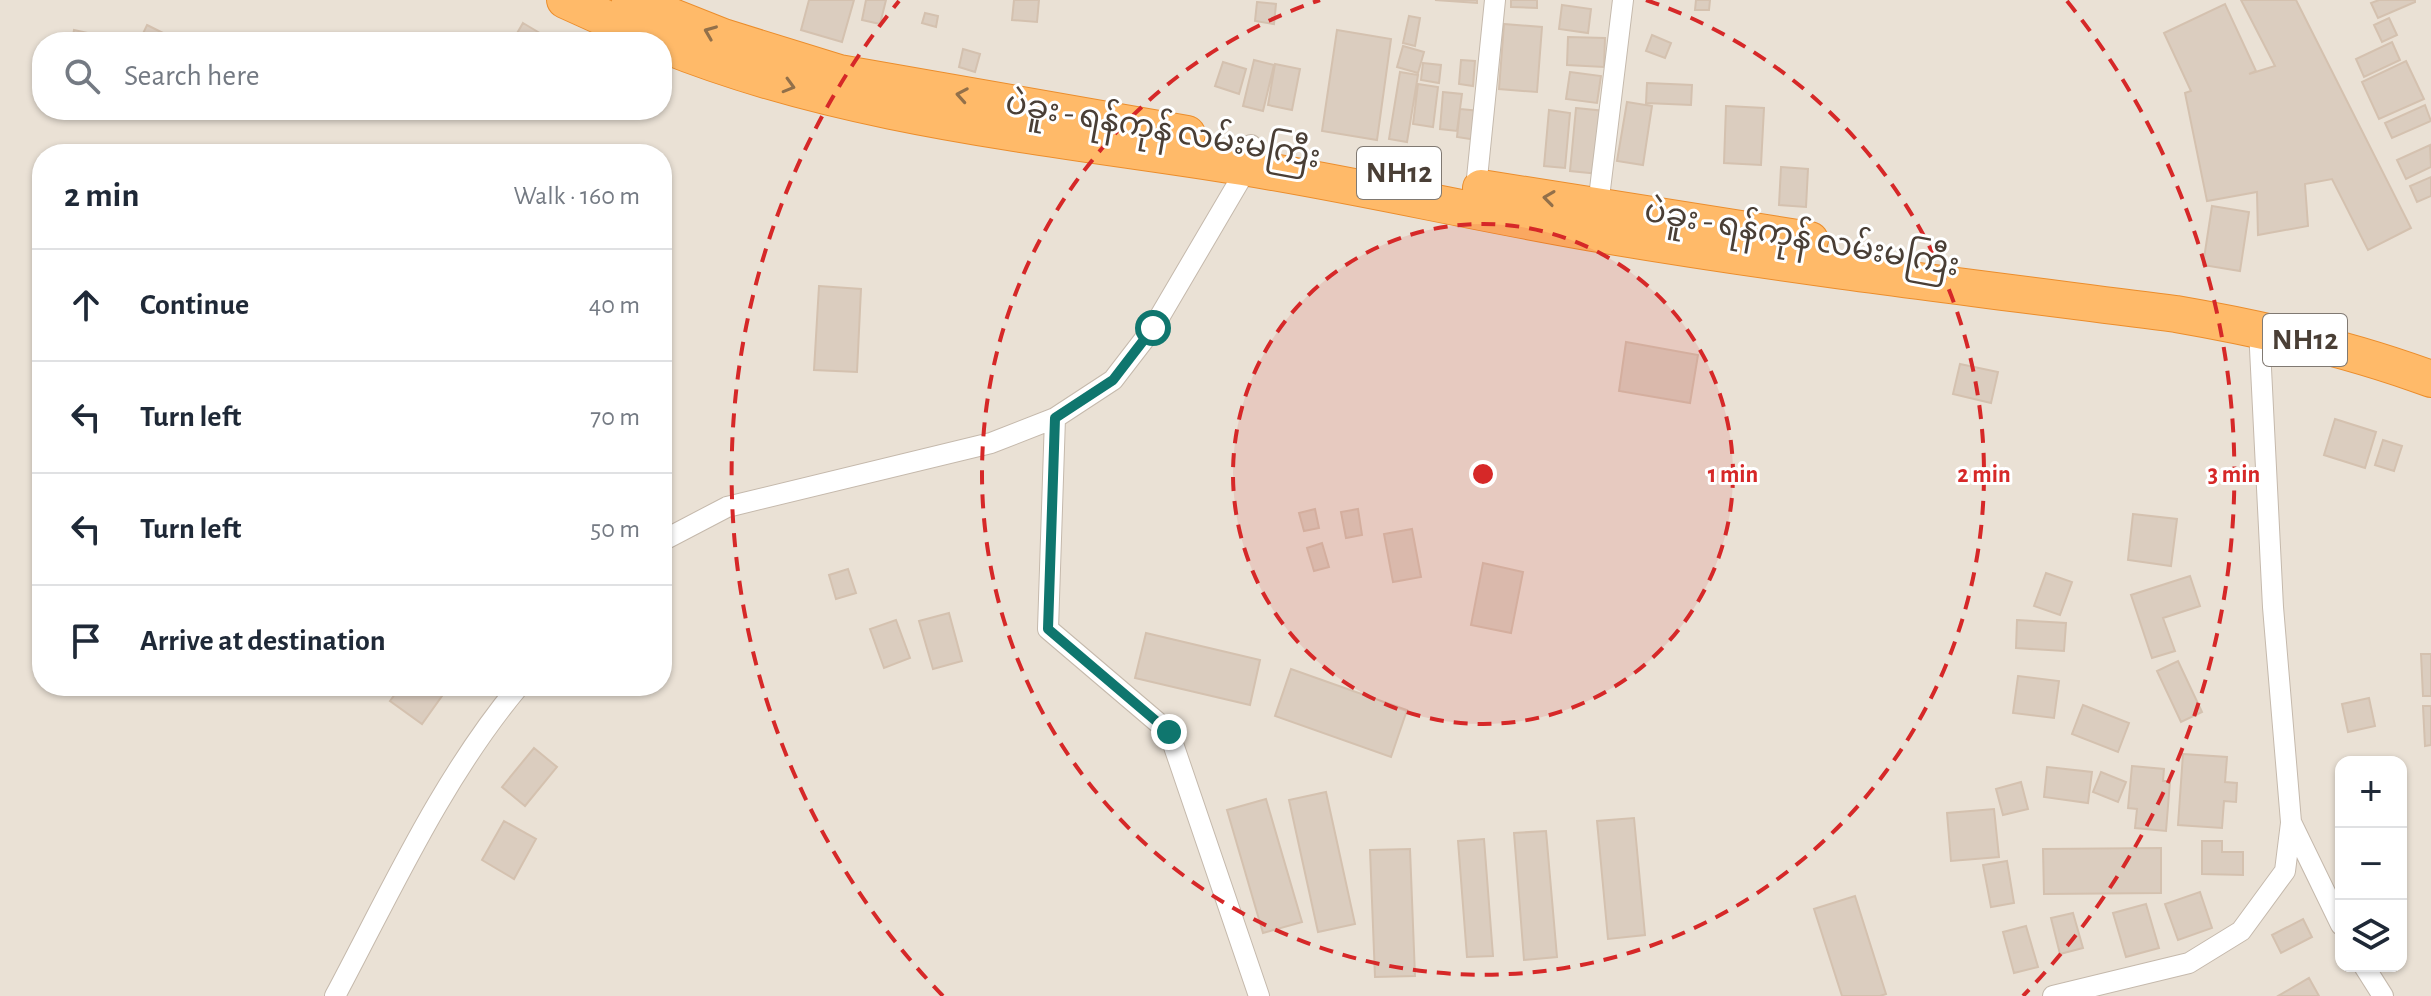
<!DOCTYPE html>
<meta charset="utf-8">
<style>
:root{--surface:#fff;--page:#f6f6f7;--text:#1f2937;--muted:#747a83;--line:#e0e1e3}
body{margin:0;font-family:"Alegreya Sans","Noto Sans Myanmar",sans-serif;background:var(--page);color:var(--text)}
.controls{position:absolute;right:24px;bottom:24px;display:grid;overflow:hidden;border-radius:16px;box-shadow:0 2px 6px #0004}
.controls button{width:72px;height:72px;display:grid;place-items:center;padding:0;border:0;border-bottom:2px solid var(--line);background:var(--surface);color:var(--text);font:40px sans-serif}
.stop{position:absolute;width:24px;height:24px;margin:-18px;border:6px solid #0f766e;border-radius:50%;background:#fff}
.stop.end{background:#0f766e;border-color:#fff;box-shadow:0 2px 8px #0008}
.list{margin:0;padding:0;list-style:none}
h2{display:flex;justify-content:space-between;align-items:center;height:104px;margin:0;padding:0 32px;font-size:34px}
h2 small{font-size:26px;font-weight:400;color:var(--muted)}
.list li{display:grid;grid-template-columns:52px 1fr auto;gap:24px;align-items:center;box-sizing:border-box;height:112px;padding:0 32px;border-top:2px solid var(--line)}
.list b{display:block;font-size:30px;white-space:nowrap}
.list em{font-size:26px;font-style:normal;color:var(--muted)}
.icon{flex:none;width:44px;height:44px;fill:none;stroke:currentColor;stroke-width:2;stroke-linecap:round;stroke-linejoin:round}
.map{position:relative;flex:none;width:2431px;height:996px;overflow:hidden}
.search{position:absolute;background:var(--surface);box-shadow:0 2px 6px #0004;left:32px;top:32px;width:640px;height:88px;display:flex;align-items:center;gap:20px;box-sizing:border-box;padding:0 28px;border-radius:32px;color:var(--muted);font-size:30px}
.panel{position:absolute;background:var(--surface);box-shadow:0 2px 6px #0004;left:32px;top:144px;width:640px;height:552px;border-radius:32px}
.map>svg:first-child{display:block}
</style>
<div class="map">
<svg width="2431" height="996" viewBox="0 0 2431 996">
<rect width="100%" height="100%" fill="#f5f0e8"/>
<path fill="#eae1d5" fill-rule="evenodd" d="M0,0H2431V996H0ZM42,42H662V110H42ZM42,154H662V686H42ZM2341,762H2401V966H2341Z"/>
<path fill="#dbcdbf" stroke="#d4c1af" stroke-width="2" d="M809,0H854L842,42L801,30Z
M866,0H886L880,24L862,20Z
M1014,0H1039L1037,22L1012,20Z
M1435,0H1477V3Z
M1511,0H1537V8L1511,7Z
M1696,0H1710L1709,10H1695Z
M2241,0H2296L2411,228L2368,250L2332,179L2305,184L2308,226L2258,235L2257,192L2207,201L2185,93L2191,91L2164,33L2225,4L2256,71L2249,74L2275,66Z
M2379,0H2415V2L2378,18L2371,3Z
M1257,2L1276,4L1274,24L1255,21Z
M1562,5L1591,9L1588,33L1559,29Z
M925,13L938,16L936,27L922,23Z
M1409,16L1420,18L1415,46L1403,43Z
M2389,18L2397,35L2382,42L2374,25Z
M523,23L553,41L552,42H512Z
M1504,24L1542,27L1537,92L1499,89Z
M147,25L181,42H139Z
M74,30L106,37L105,42H72Z
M1337,30L1391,39L1377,140L1322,131Z
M233,35L270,41V42H232Z
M1652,35L1671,43L1665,58L1646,51Z
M1568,37L1605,38L1604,67L1567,65Z
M2392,42L2400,60L2364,77L2356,59Z
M1403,46L1424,52L1418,73L1397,67Z
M963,49L980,54L975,72L959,67Z
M1254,60L1274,65L1263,111L1243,106Z
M1461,60L1475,61L1473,86L1459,84Z
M2406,61L2424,99L2379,119L2362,82Z
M1223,62L1246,69L1239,94L1215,86Z
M1423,63L1441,65L1439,83L1421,80Z
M1275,64L1300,69L1292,110L1268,105Z
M1400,72L1418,75L1407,142L1389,139Z
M1570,72L1601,76L1597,103L1566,99Z
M1647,83L1692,85L1691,105L1646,103Z
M1418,84L1438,87L1433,127L1413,124Z
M1443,92L1462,94L1457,131L1440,129Z
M1627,102L1652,106L1643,165L1617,161Z
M2425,105L2431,121L2392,138L2385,123Z
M1726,106L1764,108L1761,165L1724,163Z
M1576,108L1605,111L1599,174L1570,171Z
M1460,109L1480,111L1477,140L1457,137Z
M1549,110L1570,113L1565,168L1544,166Z
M2430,145L2431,167L2406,179L2397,160Z
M1781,167L1808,169L1806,207L1779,205Z
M2431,177V196L2417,202L2410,186Z
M2212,206L2249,212L2240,271L2203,265Z
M819,286L861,289L857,372L814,370Z
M1626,342L1698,355L1690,403L1619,391Z
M1960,364L1998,372L1991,403L1953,394Z
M2335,419L2376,432L2365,468L2324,455Z
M2383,440L2402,446L2394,471L2375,465Z
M1315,509L1319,528L1304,531L1299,513Z
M1358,509L1362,535L1346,538L1341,512Z
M2133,514L2177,519L2171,566L2128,560Z
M1412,529L1421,577L1393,582L1384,534Z
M1322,543L1329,567L1314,571L1307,548Z
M1483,563L1523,572L1511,633L1471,625Z
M848,569L856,593L836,599L829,575Z
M2046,573L2072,582L2060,615L2034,606Z
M2190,576L2200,606L2163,618L2175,651L2152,658L2131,595Z
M949,613L962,661L933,669L919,621Z
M896,620L910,658L884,668L870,629Z
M2017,620L2066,623L2064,651L2016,648Z
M1146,633L1260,660L1250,705L1135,678Z
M2421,654H2431V696H2423Z
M2178,661L2202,712L2181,722L2157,671Z
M1291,669L1407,710L1391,757L1275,716Z
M2018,676L2059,681L2054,718L2013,713Z
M401,686H429L442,696L422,724L390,701Z
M2369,698L2375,726L2348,732L2342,704Z
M2083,705L2129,723L2118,752L2072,734Z
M2423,706H2431V745L2425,746Z
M534,748L557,767L525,806L502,787Z
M2183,754L2227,757L2225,782L2237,783L2236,802L2224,801L2222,828L2178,825Z
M2132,766L2164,769L2163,781H2170L2166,831L2135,828L2137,809L2128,808Z
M2047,767L2092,772L2088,803L2044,797Z
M2101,772L2126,782L2118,802L2093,792Z
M2021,782L2028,809L2003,815L1996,789Z
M1326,792L1355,924L1318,932L1289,800Z
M1266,799L1302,922L1263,933L1227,810Z
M1994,809L1999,857L1951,861L1947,813Z
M1634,818L1645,935L1608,939L1597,821Z
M504,821L536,839L514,879L482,860Z
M1546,831L1557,957L1524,960L1514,833Z
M1484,839L1493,956L1467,957L1458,841Z
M2202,841H2222V852H2243V875L2202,874Z
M2161,848V893L2044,894L2043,849Z
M1410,849L1415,976L1375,977L1370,850Z
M2007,861L2014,903L1991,907L1983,865Z
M2200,892L2212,928L2178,940L2165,904Z
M1855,896L1886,994L1880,996H1842L1814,909Z
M2146,904L2159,948L2126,957L2113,913Z
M2073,913L2083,948L2060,954L2051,918Z
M2303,919L2312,937L2281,953L2272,935Z
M2026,926L2038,967L2014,973L2003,932Z
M2309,978L2319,996H2278Z"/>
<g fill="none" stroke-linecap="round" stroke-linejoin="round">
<defs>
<path id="street" d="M1476,188L1495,0
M1597,214L1623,0
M2259,329L2273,607L2291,822L2341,925
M1055,418L1048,629L1169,732L1259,996
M662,541L727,507L991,443L1055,418L1113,380L1153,328L1247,168L1251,145
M2364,966L2383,996
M335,996C391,891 442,778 519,686
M2053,996L2189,963L2241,931L2285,871L2291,823"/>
<path id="highway" d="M565,0L658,42
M630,0L723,37L839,73L1187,134
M662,44C847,119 1048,136 1243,167C1361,186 1476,213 1593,233C1786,266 1982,289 2176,314C2263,329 2348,348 2431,379
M1481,188L1810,240"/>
</defs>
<use href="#street" stroke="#c5b9ac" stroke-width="22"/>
<use href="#highway" stroke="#eb8d2c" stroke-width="38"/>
<use href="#street" stroke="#fff" stroke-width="20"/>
<use href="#highway" stroke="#ffba69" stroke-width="36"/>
</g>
<defs><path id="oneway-chevron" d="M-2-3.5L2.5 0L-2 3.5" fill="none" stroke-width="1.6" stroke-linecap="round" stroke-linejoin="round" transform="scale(2)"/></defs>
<g stroke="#92704a">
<use href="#oneway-chevron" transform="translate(710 32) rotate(-158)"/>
<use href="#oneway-chevron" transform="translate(789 86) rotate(16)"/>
<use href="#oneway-chevron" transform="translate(962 95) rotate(-170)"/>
<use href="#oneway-chevron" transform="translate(1549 198) rotate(-172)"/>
</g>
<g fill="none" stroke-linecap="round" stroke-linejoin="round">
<path stroke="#0f766e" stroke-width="10" d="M1153,328L1113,380L1055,418L1048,629L1169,732"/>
</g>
<circle cx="1483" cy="474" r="250" fill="#d62828" fill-opacity=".12"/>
<g fill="none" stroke="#d62828" stroke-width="4" stroke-dasharray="14 10">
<circle cx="1483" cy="474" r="250"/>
<path d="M1646 0A501 501 0 1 1 1320 0"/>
<path d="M943 996A751 751 0 0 1 899 1M2067 1A751 751 0 0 1 2023 996"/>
</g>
<g text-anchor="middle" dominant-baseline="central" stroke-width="6" stroke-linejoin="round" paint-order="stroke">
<g fill="#fff" stroke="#807972" stroke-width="2">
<rect x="1357" y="147" width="84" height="52" rx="6"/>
<rect x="2263" y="314" width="84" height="52" rx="6"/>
</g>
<g font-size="30" font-weight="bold" fill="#4a3f36">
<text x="1399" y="173">NH12</text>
<text x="2305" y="340">NH12</text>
</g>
<g font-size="32" fill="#4a3f36" stroke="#fff">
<text transform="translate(1163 130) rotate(10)">ပဲခူး - ရန်ကုန် လမ်းမကြီး</text>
<text transform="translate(1802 238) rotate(10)">ပဲခူး - ရန်ကုန် လမ်းမကြီး</text>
</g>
</g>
<circle cx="1483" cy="474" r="12" fill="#d62828" stroke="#fff" stroke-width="4"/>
<g font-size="24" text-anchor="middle" font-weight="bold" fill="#d62828" stroke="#fff" stroke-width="6" stroke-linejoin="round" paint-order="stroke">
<text x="1733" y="482">1 min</text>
<text x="1984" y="482">2 min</text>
<text x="2234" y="482">3 min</text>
</g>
</svg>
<div class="controls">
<button>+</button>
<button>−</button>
<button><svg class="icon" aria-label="layers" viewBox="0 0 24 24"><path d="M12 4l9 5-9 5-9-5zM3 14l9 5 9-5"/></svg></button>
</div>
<div class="stop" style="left:1153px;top:328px"></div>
<div class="stop end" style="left:1169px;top:732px"></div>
<div class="search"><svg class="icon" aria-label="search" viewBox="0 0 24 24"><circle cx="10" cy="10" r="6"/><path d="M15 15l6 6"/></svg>Search here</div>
<section class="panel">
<h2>2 min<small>Walk · 160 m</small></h2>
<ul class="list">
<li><svg class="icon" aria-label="ahead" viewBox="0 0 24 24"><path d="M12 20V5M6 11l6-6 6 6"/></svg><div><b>Continue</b></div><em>40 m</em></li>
<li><svg class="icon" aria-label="left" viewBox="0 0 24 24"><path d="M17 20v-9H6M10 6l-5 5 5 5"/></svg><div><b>Turn left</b></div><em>70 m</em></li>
<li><svg class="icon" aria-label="left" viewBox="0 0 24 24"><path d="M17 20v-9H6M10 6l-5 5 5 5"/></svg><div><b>Turn left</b></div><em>50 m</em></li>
<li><svg class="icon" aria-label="arrive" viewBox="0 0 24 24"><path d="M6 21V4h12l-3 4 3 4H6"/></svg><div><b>Arrive at destination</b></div></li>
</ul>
</section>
</div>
